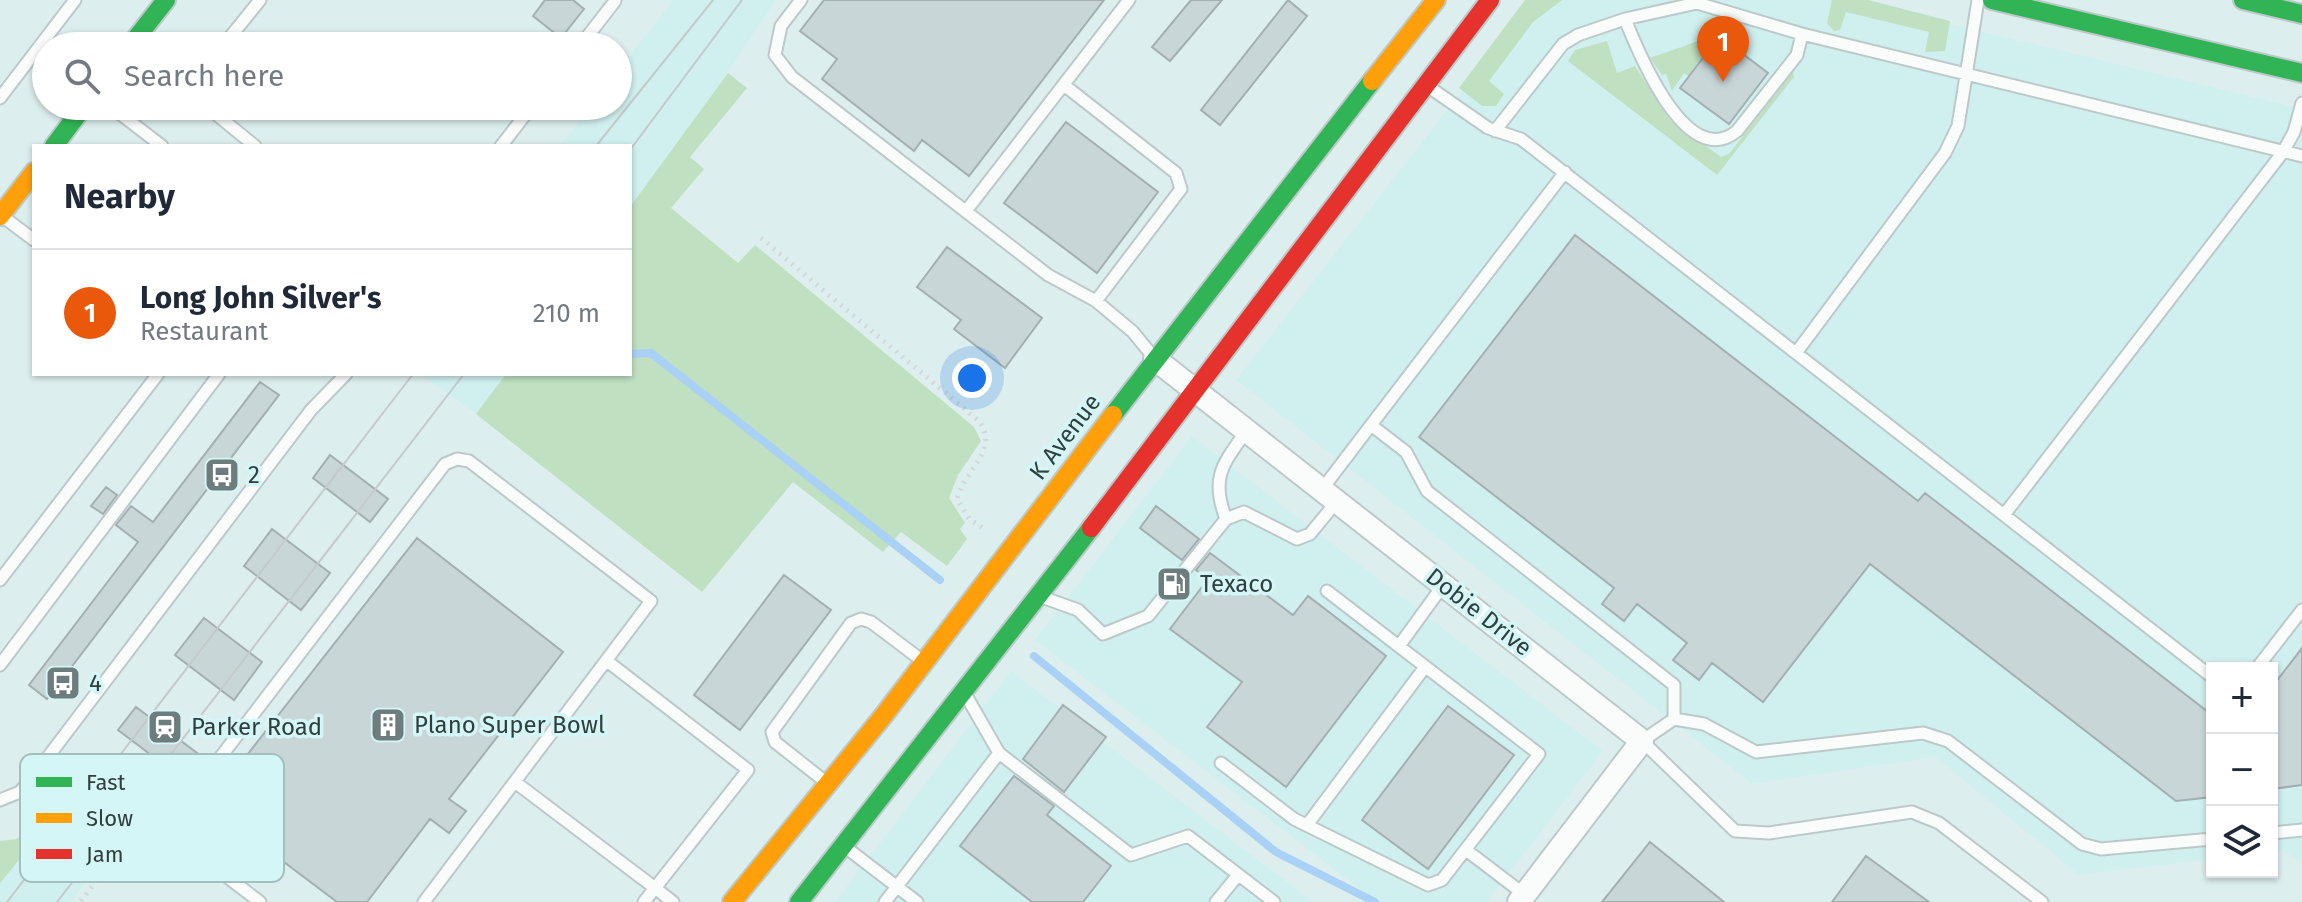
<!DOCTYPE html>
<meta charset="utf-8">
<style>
:root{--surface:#fff;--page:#f6f6f7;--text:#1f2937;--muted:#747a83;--line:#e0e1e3;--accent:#ea580c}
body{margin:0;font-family:"Fira Sans",sans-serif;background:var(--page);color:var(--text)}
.controls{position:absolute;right:24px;bottom:24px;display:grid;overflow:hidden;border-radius:0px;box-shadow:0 2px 6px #0004}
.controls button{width:72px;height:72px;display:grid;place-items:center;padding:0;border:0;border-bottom:2px solid var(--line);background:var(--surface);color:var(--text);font:40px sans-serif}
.you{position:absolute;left:972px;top:378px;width:28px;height:28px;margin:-20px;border:6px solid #fff;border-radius:50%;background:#1a73e8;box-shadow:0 0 0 12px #1a73e833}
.badge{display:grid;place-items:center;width:52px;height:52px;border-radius:50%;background:var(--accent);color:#fff;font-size:26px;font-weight:700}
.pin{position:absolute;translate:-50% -66px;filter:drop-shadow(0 2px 4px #0008)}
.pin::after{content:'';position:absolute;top:42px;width:28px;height:24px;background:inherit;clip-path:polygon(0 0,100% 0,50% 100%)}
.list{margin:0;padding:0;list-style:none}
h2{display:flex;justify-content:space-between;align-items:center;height:104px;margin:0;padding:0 32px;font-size:34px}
h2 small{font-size:26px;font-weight:400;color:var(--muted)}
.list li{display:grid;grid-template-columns:52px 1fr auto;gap:24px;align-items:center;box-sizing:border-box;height:128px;padding:0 32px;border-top:2px solid var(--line)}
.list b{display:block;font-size:30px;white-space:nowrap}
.list p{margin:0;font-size:26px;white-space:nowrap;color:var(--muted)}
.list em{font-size:26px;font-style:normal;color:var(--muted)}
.icon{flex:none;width:44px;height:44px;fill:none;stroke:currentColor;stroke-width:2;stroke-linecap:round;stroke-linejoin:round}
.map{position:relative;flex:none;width:2302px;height:902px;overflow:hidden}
.search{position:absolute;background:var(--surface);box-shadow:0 2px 6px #0004;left:32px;top:32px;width:600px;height:88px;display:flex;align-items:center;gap:20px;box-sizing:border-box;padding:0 28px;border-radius:44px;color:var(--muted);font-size:30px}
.panel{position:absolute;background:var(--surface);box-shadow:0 2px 6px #0004;left:32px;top:144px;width:600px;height:232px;border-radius:0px}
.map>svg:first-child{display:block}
</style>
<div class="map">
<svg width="2302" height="902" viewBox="0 0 2302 902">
<rect width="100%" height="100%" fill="#dee"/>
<path fill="#d0f0ef" d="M673,0H776L664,168L630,212V146H560L591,106H618V71Z
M1533,0H1853L2302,109V864L2283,850L2272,852V668H2212V859L2079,875L1935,757L1752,784L1236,380Z
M420,374H507L476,414Z
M1192,436L1603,751L1487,902H1377L1035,640Z
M1011,671L1313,902H835Z
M39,836L91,875L70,902H0V883Z"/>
<path fill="#bfe0c1" d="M1525,0H1562L1533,22L1489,81L1504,94L1496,106H1482L1459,88Z
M1832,0H1868L1950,21L1945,51L1925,52L1929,32L1846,12L1840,30L1834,31L1827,23Z
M1701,40L1713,45L1689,77L1684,73L1672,91L1666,74L1662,75L1650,58Z
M1607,41L1617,73L1635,66L1670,120L1721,157L1729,154L1793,72L1794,77L1717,175L1568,61L1575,50Z
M728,73L747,88L690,157L704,169L671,208L738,263L755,245L974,427L981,441L958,475L949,498L965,523L960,529L967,539L947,566L901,532L883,552L793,482L702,592L476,414L506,374H630V207Z
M26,828L39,836L0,883V841L17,839Z"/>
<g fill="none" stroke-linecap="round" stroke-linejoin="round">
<path stroke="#a9d1f5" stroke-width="8" d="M630,354L651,353L940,580
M1034,656L1276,852L1375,902"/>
</g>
<path fill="#c9d6d8" stroke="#a3afb1" stroke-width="2" d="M545,0H573L584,9L561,38L533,16Z
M824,0H1104L969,176L922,140L914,151L822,79L837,59L800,31Z
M1191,0H1222L1170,61L1152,47Z
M1288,0L1307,16L1220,125L1201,110Z
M1713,45L1724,54L1731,45L1768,73L1729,124L1680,88Z
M1066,122L1158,192L1097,273L1004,203Z
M1575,235L1918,501L1925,493L2212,715V797L2176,801L1870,564L1763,702L1712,663L1699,680L1673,660L1687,643L1637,604L1624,621L1602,604L1614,588L1419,437Z
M947,247L1042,318L1005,368L954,329L961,320L917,287Z
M260,382L279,395L47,699L29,685L138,542L116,525L131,506L153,522Z
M330,455L388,499L370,522L313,478Z
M106,487L117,495L103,514L91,506Z
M1156,506L1199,539L1182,560L1140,528Z
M272,529L330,573L301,610L244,566Z
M417,538L563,652L449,799L466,811L449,833L430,819L367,902H337L208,805Z
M1210,553L1293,615L1308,596L1386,656L1286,787L1207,727L1242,682L1170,629L1208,579L1196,570Z
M784,575L831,610L740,730L694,695Z
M204,618L262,662L234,700L175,655Z
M2302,648V785L2272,789V687Z
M1063,705L1106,737L1064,792L1023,759Z
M1448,706L1514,755L1428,869L1362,820Z
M136,707L197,753L179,776L118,730Z
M1014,776L1054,806L1047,815L1111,866L1083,902H1032L960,846Z
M1650,842L1724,902H1602Z
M1866,856L1929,902H1832Z"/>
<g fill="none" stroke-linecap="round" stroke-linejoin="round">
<defs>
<path id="lane" d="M801,0L781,26L775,55L792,77L1048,275L1096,301L1133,332L1155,359
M1625,19C1639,54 1687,172 1737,131L1797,55L1802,34
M223,46L260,0
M580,46L615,1
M1064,85L1176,173L1181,189L1096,301
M1426,85L1488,128L1521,139L2212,677
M0,98L75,0
M110,106L162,146
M206,106L255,146
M1495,131L1563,44L1578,35L1625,19L1697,3L1802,34L2302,156
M501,146L532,106
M1565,172L1371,425L1406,452L1427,491L1674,685V719
M966,211L1129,0
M2,216L34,240
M1796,353L1945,153L1958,126L1978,0
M1323,488L1371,425
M2004,515L2283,152L2294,132L2302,103
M1226,519C1210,477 1223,464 1247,430
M0,580L158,374
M1039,596L1078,610L1103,634L1148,616L1226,519L1244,512L1297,539L1310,534L1338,500
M1399,646L1444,584
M607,661L748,770L655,888L673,902
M0,665L219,374
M2257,668L2302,610
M964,692L999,753
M1221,763L1294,819L1428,885L1442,880L1539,754L1327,591
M515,782L655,888L644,902
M827,783L775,742L772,732L851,623L861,619L871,622L924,662
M0,800L20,792L32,778L311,410L346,374
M1307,825L1425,667
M2272,833L2302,830
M844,846L917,902
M1466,850L1525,895
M260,902L180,841L176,825L180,810L445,464L457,459L469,461L651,601L424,902
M885,902L999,753L1131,855L1188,836L1274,902
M1216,902L1238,875
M2042,902L1939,823L1912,812L1769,833L1735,831L1642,741L1674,719L1704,724L1756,752L1923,733L1948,741L2082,844L2101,849L2212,839"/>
<path id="street" d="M1155,359L1642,741L1519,902"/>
<path id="fast" d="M1992,0L2302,73
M2243,0L2302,14
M130,46L166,0
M54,146L84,106
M1113,415L1372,81
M799,902L1091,528"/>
<path id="slow" d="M1372,81L1436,0
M0,216L34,172
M732,902L884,715L1113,415"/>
<path id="jam" d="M1091,528L1490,0"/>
</defs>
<use href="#lane" stroke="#bcc9c9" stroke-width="15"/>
<use href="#street" stroke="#bcc9c9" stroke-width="26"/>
<use href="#fast" stroke="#bcc9c9" stroke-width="22"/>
<use href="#slow" stroke="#bcc9c9" stroke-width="22"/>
<use href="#jam" stroke="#bcc9c9" stroke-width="22"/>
<path stroke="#d2d8d8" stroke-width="5" stroke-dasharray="2 6" stroke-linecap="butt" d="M761,238L979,421C1000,451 964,470 957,499L970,520L983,528
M28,819L92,869L99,860L107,867L80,902"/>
<use href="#lane" stroke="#fafcfc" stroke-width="11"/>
<use href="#street" stroke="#fafcfc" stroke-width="22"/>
<use href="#fast" stroke="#30b455" stroke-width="18"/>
<use href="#slow" stroke="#ff9f0a" stroke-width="18"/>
<use href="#jam" stroke="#e5322d" stroke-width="18"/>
<path stroke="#c4c9c9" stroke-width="2" d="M596,146L713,0
M630,150L742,0
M7,902L413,374
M57,902L464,374"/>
</g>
<defs>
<symbol id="bus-square" viewBox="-11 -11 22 22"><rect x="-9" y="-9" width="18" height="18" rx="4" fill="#6d7c7c" stroke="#d5f6f6"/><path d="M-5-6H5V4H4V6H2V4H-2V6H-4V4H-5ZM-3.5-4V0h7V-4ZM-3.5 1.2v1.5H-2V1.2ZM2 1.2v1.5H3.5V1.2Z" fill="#fff"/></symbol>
<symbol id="fuel-square" viewBox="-11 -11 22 22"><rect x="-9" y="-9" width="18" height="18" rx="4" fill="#6d7c7c" stroke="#d5f6f6"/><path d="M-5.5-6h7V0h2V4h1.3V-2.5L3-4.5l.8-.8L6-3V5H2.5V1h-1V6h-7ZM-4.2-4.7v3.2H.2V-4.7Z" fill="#fff"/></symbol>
<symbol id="building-square" viewBox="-11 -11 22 22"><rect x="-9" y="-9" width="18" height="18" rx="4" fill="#6d7c7c" stroke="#d5f6f6"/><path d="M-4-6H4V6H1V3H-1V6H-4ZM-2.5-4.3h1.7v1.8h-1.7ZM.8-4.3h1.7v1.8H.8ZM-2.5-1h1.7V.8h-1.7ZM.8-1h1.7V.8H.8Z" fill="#fff"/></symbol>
<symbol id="station-square" viewBox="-11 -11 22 22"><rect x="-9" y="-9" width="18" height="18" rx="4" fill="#6d7c7c" stroke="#d5f6f6"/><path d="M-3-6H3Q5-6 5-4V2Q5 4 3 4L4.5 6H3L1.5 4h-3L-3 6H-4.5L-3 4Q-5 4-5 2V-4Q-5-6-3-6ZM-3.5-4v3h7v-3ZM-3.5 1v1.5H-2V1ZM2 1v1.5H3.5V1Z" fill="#fff"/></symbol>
</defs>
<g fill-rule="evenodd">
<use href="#bus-square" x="202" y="455" width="40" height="40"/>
<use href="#fuel-square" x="1154" y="564" width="40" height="40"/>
<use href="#bus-square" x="43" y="663" width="40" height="40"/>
<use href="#building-square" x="368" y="705" width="40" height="40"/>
<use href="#station-square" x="145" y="707" width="40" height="40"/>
</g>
<g text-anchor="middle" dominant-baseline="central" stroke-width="7" stroke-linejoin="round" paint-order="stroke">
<g font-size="24" fill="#313e3e" stroke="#d5f6f6">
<text transform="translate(1065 437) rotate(-53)">K Avenue</text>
<text transform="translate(1479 612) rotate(38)">Dobie Drive</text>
</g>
<g font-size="24" fill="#313e3e" stroke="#d5f6f6" text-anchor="start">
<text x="248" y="475">2</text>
<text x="1200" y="584">Texaco</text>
<text x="89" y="683">4</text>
<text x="414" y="725">Plano Super Bowl</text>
<text x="191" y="727">Parker Road</text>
</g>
</g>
<rect x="20" y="754" width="264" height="128" rx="12" fill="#d5f6f6" stroke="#a4bfbf" stroke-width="2"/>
<rect x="36" y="777" width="36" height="10" fill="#30b455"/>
<rect x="36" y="813" width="36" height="10" fill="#ff9f0a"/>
<rect x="36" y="849" width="36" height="10" fill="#e5322d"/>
<g font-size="22" fill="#313e3e">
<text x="86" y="790">Fast</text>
<text x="86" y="826">Slow</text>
<text x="86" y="862">Jam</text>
</g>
</svg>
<div class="controls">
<button>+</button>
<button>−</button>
<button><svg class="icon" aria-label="layers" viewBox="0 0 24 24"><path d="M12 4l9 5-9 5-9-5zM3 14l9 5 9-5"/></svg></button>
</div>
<div class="you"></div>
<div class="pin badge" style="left:1723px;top:82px">1</div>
<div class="search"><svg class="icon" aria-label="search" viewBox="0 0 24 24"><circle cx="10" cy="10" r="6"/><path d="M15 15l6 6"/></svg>Search here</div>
<section class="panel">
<h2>Nearby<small></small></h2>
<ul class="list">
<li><span class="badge">1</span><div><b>Long John Silver's</b><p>Restaurant</p></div><em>210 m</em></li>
</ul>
</section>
</div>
